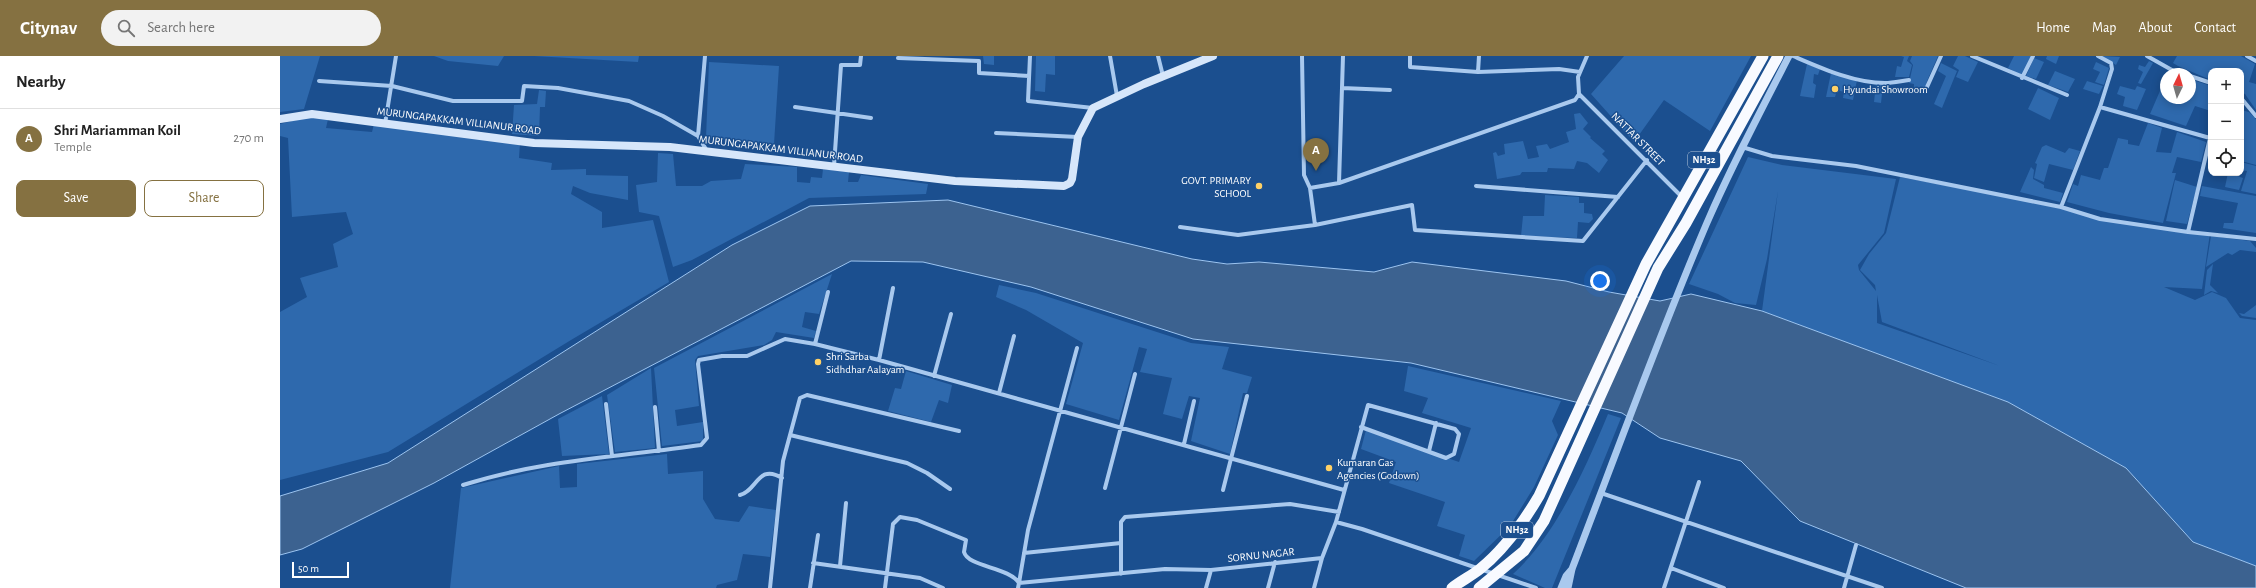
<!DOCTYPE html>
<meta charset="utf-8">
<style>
:root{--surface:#fff;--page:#f2f2f2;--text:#222;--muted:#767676;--line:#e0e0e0;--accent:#857141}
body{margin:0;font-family:"Alegreya Sans",sans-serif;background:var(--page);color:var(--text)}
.controls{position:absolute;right:12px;top:12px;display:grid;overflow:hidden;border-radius:8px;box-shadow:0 2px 10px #0003}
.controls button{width:36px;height:36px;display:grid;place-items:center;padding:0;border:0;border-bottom:1px solid var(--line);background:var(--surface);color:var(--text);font:20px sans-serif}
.compass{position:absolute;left:1880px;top:12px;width:36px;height:36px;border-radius:50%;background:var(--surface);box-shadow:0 2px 10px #0003;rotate:5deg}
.scale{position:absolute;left:12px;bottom:10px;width:57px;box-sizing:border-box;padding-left:4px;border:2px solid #fff;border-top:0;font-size:11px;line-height:14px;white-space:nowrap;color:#fff;-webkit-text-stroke:3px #1b4f8f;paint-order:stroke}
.you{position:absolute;left:1320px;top:225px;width:14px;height:14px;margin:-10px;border:3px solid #fff;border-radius:50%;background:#1a73e8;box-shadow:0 0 0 6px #1a73e833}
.badge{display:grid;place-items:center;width:26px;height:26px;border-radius:50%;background:var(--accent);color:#fff;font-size:13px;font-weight:700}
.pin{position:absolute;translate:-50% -33px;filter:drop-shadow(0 1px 2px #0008)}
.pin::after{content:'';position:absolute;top:21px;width:14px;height:12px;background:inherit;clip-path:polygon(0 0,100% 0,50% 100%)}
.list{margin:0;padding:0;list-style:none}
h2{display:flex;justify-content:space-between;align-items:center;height:52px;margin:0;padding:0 16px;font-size:17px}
h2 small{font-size:13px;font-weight:400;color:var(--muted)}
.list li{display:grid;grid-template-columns:26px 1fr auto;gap:12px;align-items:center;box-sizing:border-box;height:60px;padding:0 16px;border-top:1px solid var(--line)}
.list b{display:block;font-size:15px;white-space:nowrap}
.list p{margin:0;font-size:13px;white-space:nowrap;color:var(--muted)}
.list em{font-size:13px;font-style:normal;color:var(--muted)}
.actions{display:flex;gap:8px;padding:12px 16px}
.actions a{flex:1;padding:9px 0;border:1px solid var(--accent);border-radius:8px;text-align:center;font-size:14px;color:var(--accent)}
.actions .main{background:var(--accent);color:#fff}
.icon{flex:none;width:22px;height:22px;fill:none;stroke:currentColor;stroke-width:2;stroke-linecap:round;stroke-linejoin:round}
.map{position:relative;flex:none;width:1976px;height:532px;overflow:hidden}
header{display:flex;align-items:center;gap:24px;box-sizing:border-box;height:56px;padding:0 20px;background:var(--accent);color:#fff}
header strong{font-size:19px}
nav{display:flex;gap:22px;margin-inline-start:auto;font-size:14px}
.search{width:280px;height:36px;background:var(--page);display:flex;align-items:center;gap:10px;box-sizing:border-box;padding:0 14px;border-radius:22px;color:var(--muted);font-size:15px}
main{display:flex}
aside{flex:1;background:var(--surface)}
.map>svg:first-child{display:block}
</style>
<header>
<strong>Citynav</strong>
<div class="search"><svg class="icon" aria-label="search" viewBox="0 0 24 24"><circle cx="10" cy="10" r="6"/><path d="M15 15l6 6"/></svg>Search here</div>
<nav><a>Home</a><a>Map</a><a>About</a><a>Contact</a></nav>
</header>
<main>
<aside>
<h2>Nearby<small></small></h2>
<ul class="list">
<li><span class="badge">A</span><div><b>Shri Mariamman Koil</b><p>Temple</p></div><em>270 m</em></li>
</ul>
<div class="actions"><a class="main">Save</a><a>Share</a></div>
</aside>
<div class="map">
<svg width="1976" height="532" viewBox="0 0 1976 532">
<rect width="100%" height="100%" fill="#1b4f8f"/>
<path fill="#2e69ad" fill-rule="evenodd" d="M0,0H40L24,53L0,56Z
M154,0H224L218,10L168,5Z
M254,0H359L358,6Z
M703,0H714V9L704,8Z
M756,0H775V19L766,18L765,36L755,35Z
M1344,0H1471L1430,75L1384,44L1354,86L1311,38Z
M1621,0H1629L1627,5L1632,9L1629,21H1615L1617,10L1621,11L1624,1Z
M1632,0H1658L1647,25L1645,37L1634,36V28L1629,27L1633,9L1630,5Z
M1678,0H1685L1698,6L1688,26L1676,21L1679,14L1673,10Z
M1734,0H1751L1742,20L1728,12Z
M1767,0H1779L1776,8L1766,3Z
M1822,0L1840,1L1836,9Z
M1897,0H1961L1975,8L1969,26L1976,28V54L1965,38L1961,36V15H1931V24L1898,10L1893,7Z
M1754,2L1764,6L1756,23L1746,20Z
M1869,5L1873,7L1861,28L1858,27L1863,16L1858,13L1859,9L1865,11Z
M429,6L499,10L494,88L426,82Z
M1816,6L1829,12L1824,29L1815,26L1820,16L1813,13Z
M1661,7L1677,15L1662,52L1654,48L1666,20L1658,15Z
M1527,8L1540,13L1538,19L1534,18L1533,27L1536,29L1534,42L1520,40Z
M1775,15L1795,23L1788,36L1768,29Z
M1551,17L1577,24L1573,44L1563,42L1564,36L1557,34L1555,41H1546Z
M1886,21V42H1910V23L1931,30V55L1915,50L1906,70L1870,58Z
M1807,25L1823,30L1819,38L1803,33Z
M1596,28L1603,29L1601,47L1594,46Z
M1840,30L1855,34L1857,30L1866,33L1857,54L1843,50L1845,41L1837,38Z
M1758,32L1779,42L1770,64L1748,53Z
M259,34L266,35L265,51H260L259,80L232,78L234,49L257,48Z
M1961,54L1969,56L1976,63V109L1961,105Z
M1300,57L1308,67L1303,73L1311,81L1310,82L1325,95L1322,98L1328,104L1319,117L1307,107L1297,105L1294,113L1268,112L1267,116H1242L1240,119L1217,123L1213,97L1216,96L1218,100L1225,98L1224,88L1243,85L1248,103L1259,101L1256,90L1267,88L1270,93L1289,86L1286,76L1296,73L1294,58Z
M32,60L48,63L46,72L92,76L94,68L240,87L239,102L272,107L271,114L306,113V119L348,120V144L310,137L293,130L291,138L322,156V172L373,164L389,226L291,284L108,396L0,424V256L27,241L20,222L58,211L53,188L73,178L66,156L12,161L8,82L0,80V68Z
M1868,67L1882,72L1876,96L1891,97L1897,76L1926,86L1921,106L1897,101L1892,117H1896L1883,167L1829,157L1787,146L1793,128L1798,130L1801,119L1820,124L1824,112H1828L1838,82L1848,84V88L1859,90Z
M1766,89L1785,97L1789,92L1800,95L1793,114L1769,108L1764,126L1754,122L1757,108L1755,107L1762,91Z
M378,97L393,98L396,130H422L431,125L461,123L465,108L517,111V126L530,127L531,121L542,122L543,113L569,116L568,126H578L581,119L648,128L646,138L529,142L412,204L393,211L379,160L359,156L356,129L377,126Z
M1468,101L1502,109L1616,123L1604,177L1578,209L1579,214L1596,235L1595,229L1580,214L1589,198L1606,177L1620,121L1781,151L1820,163L1930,177L1922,233L1884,231L1915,244L1932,236L1946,242L1960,262L1976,264V510L1913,486L1846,412L1728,346L1482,255L1498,135L1487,203L1476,249L1455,247L1438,238L1409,228ZM1597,239L1602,266L1720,310L1597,267Z
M1961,106L1976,110V138L1961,135L1967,115L1961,114Z
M1751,111L1754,114L1753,123L1764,129V132L1783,137L1780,146L1740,136Z
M1948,117L1963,122L1959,134L1945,131Z
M1895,124L1917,131L1907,168L1886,165Z
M1922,130L1976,140V177L1943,172L1944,167H1953L1958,147L1920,140Z
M1265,139L1299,141V147H1304V157L1312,158L1313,163L1309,167L1298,166L1297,182L1241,180L1243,160H1264Z
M1931,180L1970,185L1976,192V196L1960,194L1952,199L1948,197L1926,211Z
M1933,208L1930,229L1938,237L1931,235L1924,239L1927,214Z
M552,218L539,258L525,256L522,271L536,275L534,282L496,276L492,284L484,289L418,300L415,304L419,350L395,354L397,370L423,366V385L382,390L374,312Z
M719,229L756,237L911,287L949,291L942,313L972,321L967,337H963L950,398L911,385L920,342L909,340L902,363L883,358L892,322L860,316L867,293L859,291L839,364L786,348L803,287L746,254L716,241Z
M1976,249V262L1962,260L1959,257L1964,258Z
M1128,310L1281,345L1272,365L1278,379L1254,431L1230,470L1194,505L1179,500L1185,479L1157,470L1165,446L1109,427L1116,406L1081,393L1086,374L1179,406L1191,372L1142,357L1148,342L1124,335Z
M371,312L375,392L335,396L327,339Z
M626,315L672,329L668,347L659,344L651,366L608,355L615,332L621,333Z
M322,340L329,398L282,400L278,363Z
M1328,358L1341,362L1272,532H1265L1233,518C1276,479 1306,411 1328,358Z
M387,398L388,418L423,415V443L435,463L459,466L469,450L496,454L490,501L463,498L457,524L437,529L436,532H170L181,432L279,410L280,432L297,431V408Z"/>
<path fill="#3c6290" stroke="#9cc4f0" d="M668,144L912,203L947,208L979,206L1094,216L1132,206L1286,225L1329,236L1380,245L1411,238L1482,255L1728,346L1846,412L1913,486L1976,510V532H1686L1520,465L1461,405L1380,382L1342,357L1131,307L913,283L751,231L643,206L571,205L279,358L154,427L22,493L0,499V440L108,407L452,189L530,150Z"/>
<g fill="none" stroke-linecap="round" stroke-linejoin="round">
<path stroke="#a9c9ee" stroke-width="4" d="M750,0L748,45L813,52
M830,0L837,40
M878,0L883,20
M1022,0L1024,119L1030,132L1035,169
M1130,0V11L1198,16L1279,13L1300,16
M1513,0C1541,12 1574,27 1605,27C1613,27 1621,25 1629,24
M1692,0L1787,39
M1867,0L1899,18
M1967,0L1976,5
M618,2L699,5V17L749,20
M1198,16L1199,0
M1910,20L1931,27
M1742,22L1753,0
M39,25L112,30L173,45H242L244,30L278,32L349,45L383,60L418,80L427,95
M1647,31L1661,0
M1062,32L1110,34
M1299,38L1402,141
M1961,42L1976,60
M515,51L591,62
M1820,51L1930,82L1908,176
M105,68L116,0
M716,77L798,81
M418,80L425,0
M1462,91L1492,100L1576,110L1781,151L1820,163L1908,176L1976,183
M554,110L561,9H580L581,0
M1059,127L1063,0
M1196,130L1338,141
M1030,132L1059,127L1295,44L1299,38L1298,21L1307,0
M1781,151L1820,51L1832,13L1831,7L1818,0
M900,171L958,179L1035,169L1132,149L1135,174L1303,185L1367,104
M535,288L548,236
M599,304L613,232
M654,320L671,258
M719,337L734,280
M326,348L332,400
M375,351L379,395
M510,379L627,407L647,417L670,433
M904,388L914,345
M1149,395L1156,367
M183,429C262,404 339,401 421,389L427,382L418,308L419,304L442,300H467L505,283L535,288L599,304L1064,434
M825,432L855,318
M943,434L967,340
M1321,437L1602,532
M460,439C477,435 478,407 502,422
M1056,466L1088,349L1175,373L1179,378L1174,398L1166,402L1081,371
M744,497L841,487
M533,507L640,522L663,532
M560,510L566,447
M1391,512L1444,532
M841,518V466L845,461L1010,448L1059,456
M739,527L748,474L797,292
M490,532L503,405L520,342L527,339L679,375
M530,532L538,479
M605,532L613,468L620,461L637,464L686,484L684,496C688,511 729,511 739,527
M738,532L739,527L885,513L931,514L1042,502L1056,466L1082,473L1256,532
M926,532L931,514
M988,532L995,506
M1034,532L1042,502
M1384,532L1419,426
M1564,532L1576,489"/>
<path stroke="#a9c9ee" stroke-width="7" d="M1281,532L1286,520L1292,513
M1288,532L1292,513C1336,398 1378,282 1426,169C1451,111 1480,56 1509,0"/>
<path stroke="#d6e6fa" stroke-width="8" d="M0,63L32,58L254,87L390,91L675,125L784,130L790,127L792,123L798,81L813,52L864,28L933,0"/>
<path stroke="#f8faff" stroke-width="11" d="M1172,532C1181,525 1191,520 1200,513C1225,493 1243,467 1259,440L1366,208L1483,0
M1199,532L1244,495L1264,465L1378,212L1406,167L1498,0"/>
</g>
<g fill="#ffd166" stroke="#1b4f8f" stroke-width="1.5">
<circle cx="1555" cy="33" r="4"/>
<circle cx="979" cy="130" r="4"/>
<circle cx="538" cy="306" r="4"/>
<circle cx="1049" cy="412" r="4"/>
</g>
<g text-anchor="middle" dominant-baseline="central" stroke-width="3" stroke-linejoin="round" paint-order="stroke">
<g fill="#1b4f8f" stroke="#bbcadd" stroke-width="1">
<rect x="1408" y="96" width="32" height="16" rx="3"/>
<rect x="1221" y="466" width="32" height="16" rx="3"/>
</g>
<g font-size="10" font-weight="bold" fill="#fff">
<text x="1424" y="104">NH32</text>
<text x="1237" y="474">NH32</text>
</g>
<g font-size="11" fill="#fff" stroke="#1b4f8f" text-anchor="start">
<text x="1563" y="33">Hyundai Showroom</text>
<text x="971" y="124" text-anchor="end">GOVT. PRIMARY<tspan x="971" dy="13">SCHOOL</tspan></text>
<text x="546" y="300">Shri Sarba<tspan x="546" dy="13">Sidhdhar Aalayam</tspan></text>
<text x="1057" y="406">Kumaran Gas<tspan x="1057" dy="13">Agencies (Godown)</tspan></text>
</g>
<g font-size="11" fill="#fff" stroke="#1b4f8f">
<text transform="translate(179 65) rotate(7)">MURUNGAPAKKAM VILLIANUR ROAD</text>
<text transform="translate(1358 83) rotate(45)">NATTAR STREET</text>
<text transform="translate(501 93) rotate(7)">MURUNGAPAKKAM VILLIANUR ROAD</text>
<text transform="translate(981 499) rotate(-6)">SORNU NAGAR</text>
</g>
</g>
</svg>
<div class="controls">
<button>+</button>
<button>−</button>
<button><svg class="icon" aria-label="locate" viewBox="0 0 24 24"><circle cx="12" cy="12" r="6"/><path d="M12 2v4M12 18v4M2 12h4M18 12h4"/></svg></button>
</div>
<svg class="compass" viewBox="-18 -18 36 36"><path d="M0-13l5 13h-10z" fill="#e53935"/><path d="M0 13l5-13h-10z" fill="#767676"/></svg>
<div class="scale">50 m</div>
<div class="you"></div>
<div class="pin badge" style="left:1036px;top:115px">A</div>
</div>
</main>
